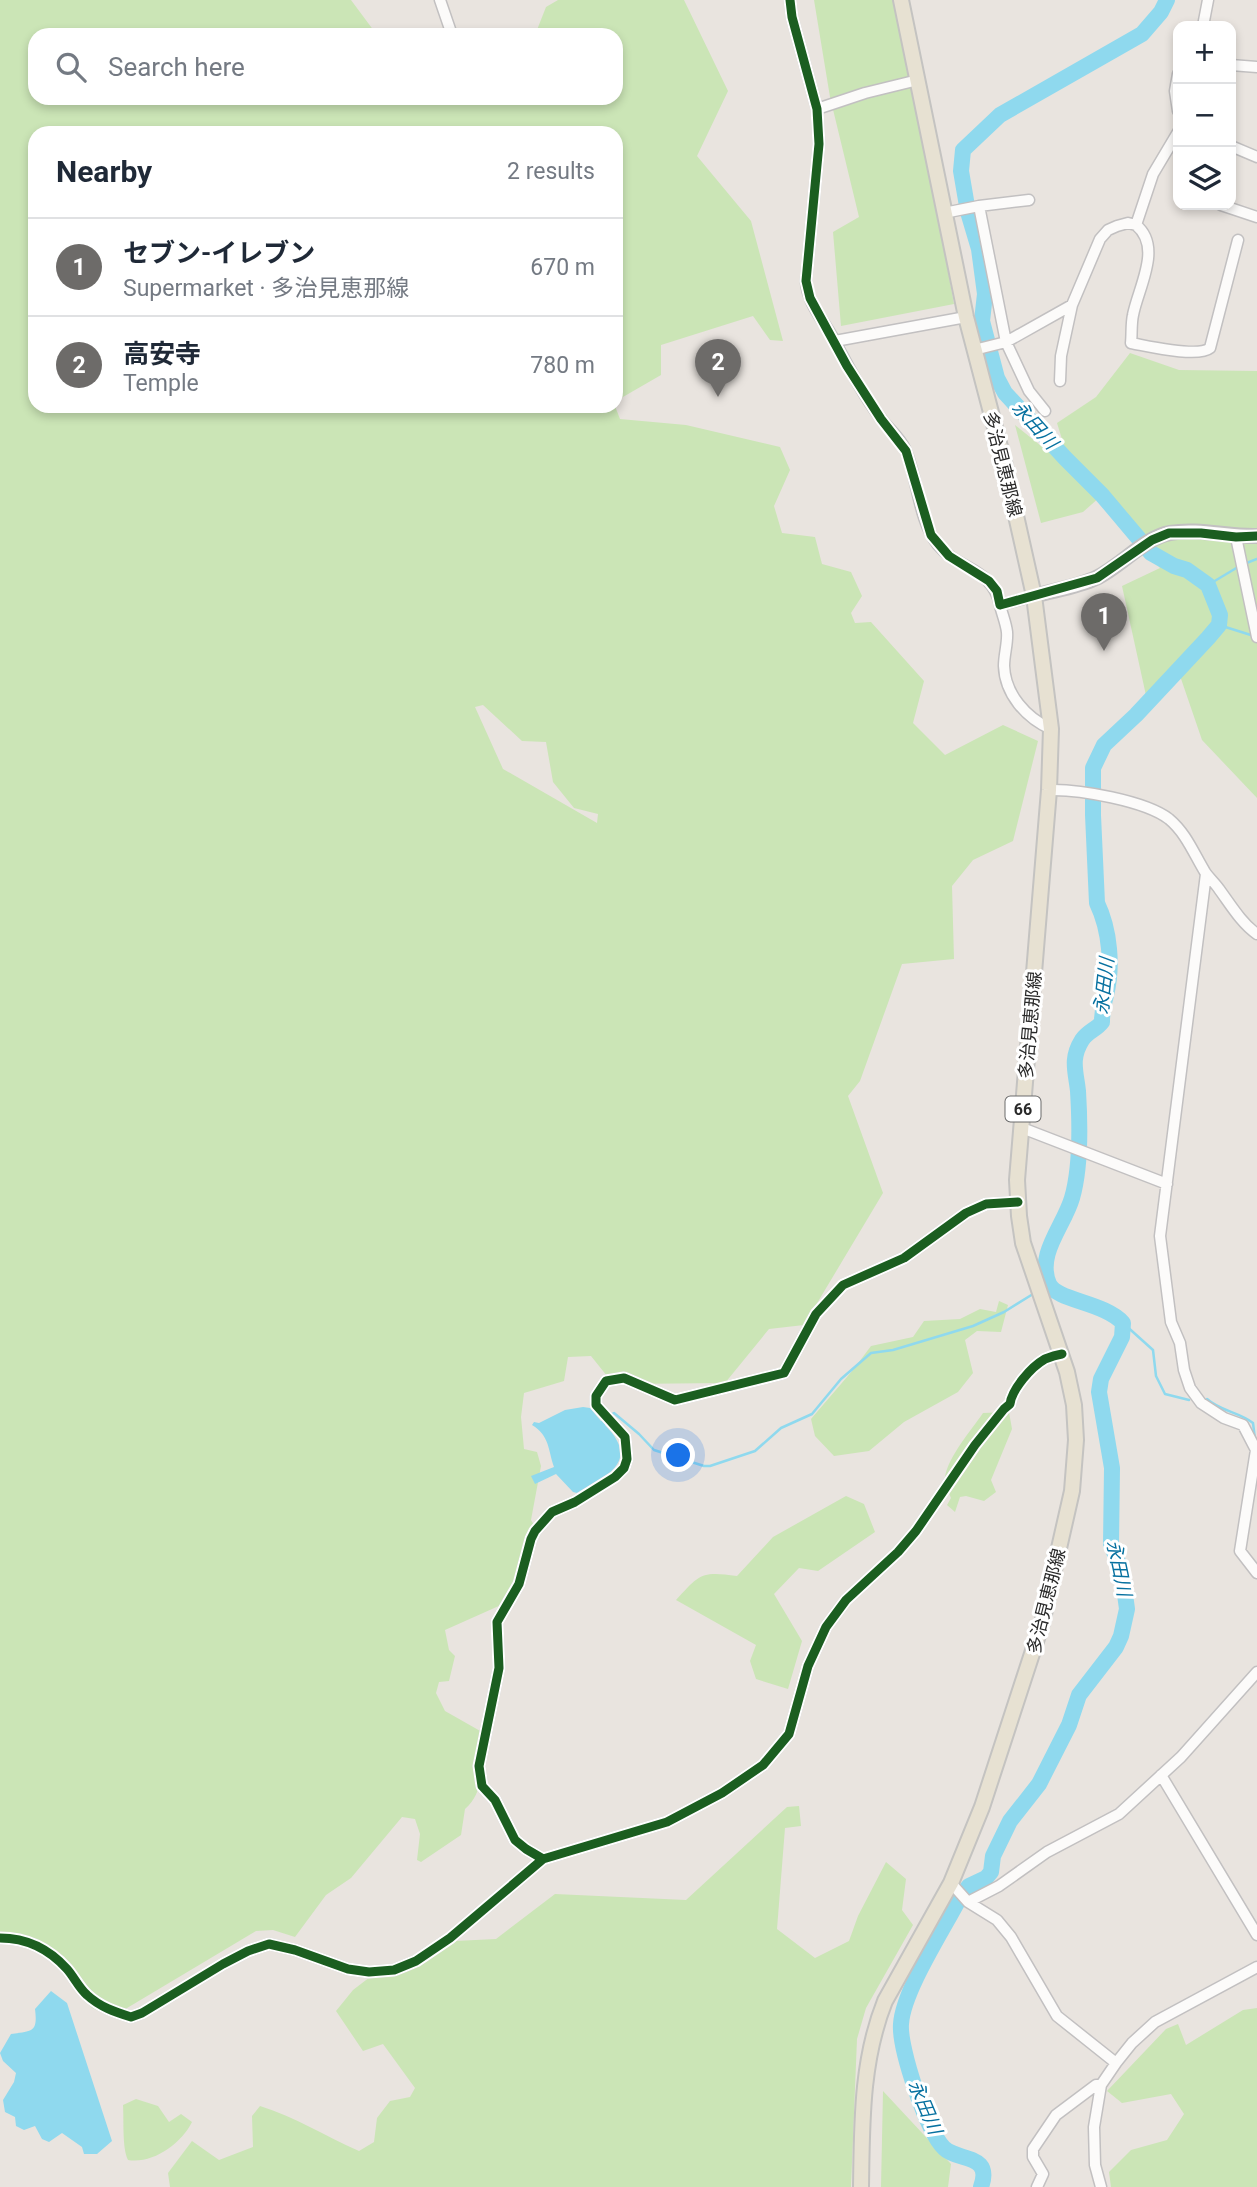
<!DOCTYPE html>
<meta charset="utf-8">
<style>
:root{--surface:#fff;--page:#f2f2f3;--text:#1f2937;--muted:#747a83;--line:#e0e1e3;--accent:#6d6b69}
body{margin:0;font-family:Roboto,"Noto Sans JP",sans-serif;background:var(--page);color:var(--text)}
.controls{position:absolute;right:21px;top:21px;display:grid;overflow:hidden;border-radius:14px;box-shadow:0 4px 10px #0003}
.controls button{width:63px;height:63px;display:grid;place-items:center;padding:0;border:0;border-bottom:2px solid var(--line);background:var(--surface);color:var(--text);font:35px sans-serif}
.you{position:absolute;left:679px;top:1456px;width:24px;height:24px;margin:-18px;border:5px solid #fff;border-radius:50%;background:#1a73e8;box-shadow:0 0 0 10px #1a73e833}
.badge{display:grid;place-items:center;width:46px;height:46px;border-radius:50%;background:var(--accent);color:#fff;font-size:23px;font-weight:700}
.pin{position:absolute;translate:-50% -58px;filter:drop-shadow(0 2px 4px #0008)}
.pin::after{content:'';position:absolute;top:37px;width:24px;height:21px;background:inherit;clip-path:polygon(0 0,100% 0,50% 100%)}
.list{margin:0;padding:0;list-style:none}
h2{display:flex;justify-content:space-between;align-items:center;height:91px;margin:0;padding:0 28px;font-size:30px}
h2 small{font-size:23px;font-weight:400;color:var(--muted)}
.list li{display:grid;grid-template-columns:46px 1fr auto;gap:21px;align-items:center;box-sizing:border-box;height:98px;padding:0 28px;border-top:2px solid var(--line)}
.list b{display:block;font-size:26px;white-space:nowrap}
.list p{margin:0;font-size:23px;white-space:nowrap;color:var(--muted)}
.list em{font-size:23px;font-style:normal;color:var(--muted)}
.icon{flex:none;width:38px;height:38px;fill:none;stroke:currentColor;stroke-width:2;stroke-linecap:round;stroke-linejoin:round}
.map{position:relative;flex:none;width:1257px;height:2187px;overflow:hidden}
.search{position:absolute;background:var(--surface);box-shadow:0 4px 10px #0003;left:28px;top:28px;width:595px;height:77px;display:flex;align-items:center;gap:18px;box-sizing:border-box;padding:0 24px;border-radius:21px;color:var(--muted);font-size:26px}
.panel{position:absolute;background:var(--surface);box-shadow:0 4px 10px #0003;left:28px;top:126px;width:595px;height:287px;border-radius:21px}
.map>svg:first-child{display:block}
</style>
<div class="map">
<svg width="1257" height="2187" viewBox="0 0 1257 2187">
<rect width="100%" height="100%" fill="#e9e4df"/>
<path fill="#cbe5b6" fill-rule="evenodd" d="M0,0H351L377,35H35V98H616V35H535L546,7L558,0H684L728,91L697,156L751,221L783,341L770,340L753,316L661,345V375L616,401V133H35V406H615L620,419L686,425L780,447L790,470L774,506L782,533L815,537L822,564L851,572L862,596L851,613L855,623L871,622L924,681L913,723L945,755L1003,725L1038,741L1013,841L973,860L952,886L954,959L902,964L860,1081L848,1096L883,1193L804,1325L769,1329L725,1383L626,1384L607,1376L591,1356L568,1357L564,1381L524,1393L521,1417L524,1449L537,1452L541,1466L531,1520L534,1525L517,1578L501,1605L445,1630L449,1650L455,1656L449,1681L439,1682L436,1693L445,1711L482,1732C481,1759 487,1790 465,1809L461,1835L421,1862L417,1860L420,1834L415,1819L402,1817L351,1878L326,1895L295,1937L273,1930L256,1931L112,2017L92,2008L35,1941L0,1934ZM483,705L522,741L546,742L553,782L574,808L598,814L597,823L503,769L475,707Z
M814,0H893L918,107L954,304L841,326L833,232L859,217L830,97Z
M1130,353L1179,370L1257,371V798L1202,740L1178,670L1147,700L1122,586L1160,568L1100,497L1083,512L1041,523L1015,425L1087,483L1069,462L1057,423L1096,397Z
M999,1301L1008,1305L1001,1332L977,1331L965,1340L973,1373L958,1392L904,1422L869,1451L834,1456L815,1436L811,1419L853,1370L871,1346L913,1337L924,1321L960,1319L980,1309L996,1312Z
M1009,1412L1012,1429L991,1480L996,1492L984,1501L966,1496L960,1497L955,1512L947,1505L951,1498C949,1492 944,1484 945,1477C948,1457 972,1429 983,1413Z
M846,1496L864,1504L875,1532L818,1571L799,1568L774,1594L802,1641L788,1689L756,1679L750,1661L756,1645L676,1600C700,1574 701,1571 737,1576L773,1537Z
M799,1806L801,1826L785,1828L777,1929L815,1958L849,1941L858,1916L886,1862L906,1879L902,1910L913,1925L866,2008L857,2039L851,2187H170L168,2173L192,2141L219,2160L253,2147L252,2116L260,2106C295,2117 325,2136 359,2151L374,2142L377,2118L390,2101L410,2097L415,2088L383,2044L363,2051L336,2011L353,1990L370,1977L386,1976L420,1964L455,1941L496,1939L555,1894L686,1900L787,1807Z
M1257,2008V2187H1111L1109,2172L1131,2150L1167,2140L1184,2114L1171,2094L1122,2103L1107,2091L1166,2029L1178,2024L1186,2045L1243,2010Z
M883,2091L951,2164L948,2187H881Z
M136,2099L158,2106L169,2122L181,2114L192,2122C181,2144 153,2164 128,2160C122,2148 124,2120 123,2105Z"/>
<path fill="#8fd9ee" d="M583,1407L590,1408L601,1421L605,1419L608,1422L605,1425C641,1462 607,1475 577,1493L573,1492L556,1474L535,1484L531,1476L554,1467C548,1450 550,1436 532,1425L534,1422L539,1423L565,1410Z
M51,1991L67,2003L112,2141L97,2154H84L82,2147L62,2133L49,2142L42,2139L35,2126L24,2130L16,2126L15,2117L5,2112L3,2100L14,2082L16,2073L3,2061L0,2053L11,2034C32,2031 38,2033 35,2009Z"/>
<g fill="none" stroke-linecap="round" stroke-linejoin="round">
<path stroke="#8fd9ee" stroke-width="2.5" d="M1244,564L1257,559
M1208,585L1238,567
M1219,625L1254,636
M1123,1323L1153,1350L1156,1376L1165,1394L1189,1400
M1207,1399C1220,1411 1239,1412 1253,1423L1255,1439
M610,1415L614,1413L639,1434L654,1450L704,1466H710L755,1451L781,1428L812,1414L841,1379L871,1353L893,1350L973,1326L1004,1312L1033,1294"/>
<path stroke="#8fd9ee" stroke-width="16" d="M981,2187C993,2153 958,2162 944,2148C927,2132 899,2048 901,2024C903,1991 943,1930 959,1899L969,1886L986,1878L991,1872L993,1856L1010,1821L1039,1784L1069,1725L1079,1695L1116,1647L1121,1636L1127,1609L1122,1572L1111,1544L1112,1468L1099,1392L1101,1379L1122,1337L1123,1323C1104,1302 1057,1301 1049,1284C1036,1254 1064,1226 1072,1198C1081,1167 1080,1123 1078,1091C1076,1072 1070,1059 1082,1040C1088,1031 1096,1030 1102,1022C1102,1012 1103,1005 1106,995C1113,967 1110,930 1097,903L1093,815V768L1104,745L1136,715L1208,638L1219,625L1220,615L1208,585L1187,570L1174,566L1151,553L1102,495L1065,458L1005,393L997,378L982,321L985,294L979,249L968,212L961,171L963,150L1000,115L1142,34L1161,12L1167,0"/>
<defs>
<path id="street" d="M440,0L452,35
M790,0L792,17L817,109L819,144L806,281C807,302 823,320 833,338C848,366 863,395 882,420C890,430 900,438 905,449C918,478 918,520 938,545C958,570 993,568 1000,605L1034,596
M1203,26L1208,0
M1231,65L1257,67
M1178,74L1175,91L1178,111
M817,109L865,93L918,80
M1231,146L1257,157
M1029,200L979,206L1006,342L1029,391L1045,411
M1221,205L1257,217
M944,213L979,206
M1136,225C1163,247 1138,288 1133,315C1131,324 1132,334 1131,343C1148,346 1198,358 1210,348L1238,240
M835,341L966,317
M974,350L1006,342L1072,305L1100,239L1108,230L1117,226L1128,223L1136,225L1153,174L1178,132
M1060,381L1061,356L1072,305
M1236,537L1257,637
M1000,605C1002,614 1006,623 1007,632C1008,643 1004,654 1004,666C1005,694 1026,718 1051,729
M1049,790C1079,789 1146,801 1169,819C1186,833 1194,854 1205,872C1209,878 1215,883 1219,889C1230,904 1242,924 1257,934
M1206,874L1160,1236L1171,1322L1180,1343L1184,1370L1190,1388L1201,1403L1224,1418L1243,1425L1256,1450L1240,1551L1257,1573
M1022,1128L1167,1184
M1161,1775L1257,1935
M543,1859L526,1849L515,1840L495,1800L482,1786L479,1766L499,1668L497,1622L519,1584L531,1539L535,1531L552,1512L575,1502L615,1477L624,1468L627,1459L625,1437L596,1405V1396L606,1381L624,1378L675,1400L784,1373L816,1314L843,1285L904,1258L966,1213L986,1204L1018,1202
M951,1883L968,1902L997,1920L1011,1937L1057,2016L1116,2063
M968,1902L999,1886L1047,1852L1119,1814L1181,1757L1257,1672
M0,1938C27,1938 49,1949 67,1969C74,1977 79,1988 87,1995C100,2007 115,2012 131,2017L142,2013L223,1964L248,1951L269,1944L295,1950L348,1969L369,1972L394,1970L416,1961L450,1938L543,1859L667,1822L722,1793L763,1765L789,1734L808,1666L826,1627L846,1600L898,1552L916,1531L975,1445L1004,1409L1010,1404C1012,1389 1031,1367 1045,1359C1050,1357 1056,1355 1062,1354
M1037,2187L1043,2174L1033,2157V2149L1056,2115L1096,2085H1101
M1101,2187L1095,2165L1094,2127L1101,2085L1116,2063L1132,2043L1155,2022L1257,1967"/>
<path id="secondary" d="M1034,596C1054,590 1077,587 1096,578C1120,567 1145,537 1170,533C1198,528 1229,537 1257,536"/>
<path id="primary" d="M861,2187C862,2124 861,2061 885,2001L951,1883L982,1807L1042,1623L1072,1491L1076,1440L1074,1405L1067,1372L1023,1243L1019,1216L1017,1180L1049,790L1051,729L1034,596L1004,462L966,317L901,0"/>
</defs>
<use href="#street" stroke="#c2c0c1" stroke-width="13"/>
<use href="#secondary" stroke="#c2c0c1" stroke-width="16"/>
<use href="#primary" stroke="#c4c3c1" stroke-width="18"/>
<use href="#street" stroke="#fcfbfa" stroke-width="10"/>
<use href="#secondary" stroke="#fcfbfa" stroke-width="12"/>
<use href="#primary" stroke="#e7e1d2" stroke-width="14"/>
<defs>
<path id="cycleway" d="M790,0L792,17L817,109L819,144L806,281L810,298L847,366L881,419L906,451L931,535L949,556L989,581L997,591L1000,605L1097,578L1152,540L1169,533H1201L1236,537L1257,536
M543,1859L526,1849L515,1840L495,1800L482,1786L479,1766L499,1668L497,1622L519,1584L531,1539L535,1531L552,1512L575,1502L615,1477L624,1468L627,1459L625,1437L596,1405V1396L606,1381L624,1378L675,1400L784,1373L816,1314L843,1285L904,1258L966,1213L986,1204L1018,1202
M0,1938C27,1938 49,1949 67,1969C74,1977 79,1988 87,1995C100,2007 115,2012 131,2017L142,2013L223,1964L248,1951L269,1944L295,1950L348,1969L369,1972L394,1970L416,1961L450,1938L543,1859L667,1822L722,1793L763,1765L789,1734L808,1666L826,1627L846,1600L898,1552L916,1531L975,1445L1004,1409L1010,1404C1012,1389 1031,1367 1045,1359C1050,1357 1056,1355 1062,1354"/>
</defs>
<use href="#cycleway" stroke="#fff" stroke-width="13"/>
<use href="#cycleway" stroke="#1b5e20" stroke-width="9"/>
</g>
<g text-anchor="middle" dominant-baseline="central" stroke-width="6" stroke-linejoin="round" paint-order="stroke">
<rect fill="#fff" stroke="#6a6a6a" stroke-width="2" x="1005.5" y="1096.5" width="35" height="25" rx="5"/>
<g font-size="16" font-weight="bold" fill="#2a2a2a">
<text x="1023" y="1109">66</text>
</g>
<g font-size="18" fill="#2a2a2a" stroke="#fff">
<text transform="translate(1003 464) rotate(76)">多治見恵那線</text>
<text transform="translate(1030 1025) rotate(-85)">多治見恵那線</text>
<text transform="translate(1046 1601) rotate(-76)">多治見恵那線</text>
</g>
<g font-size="19" font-style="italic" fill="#0771a0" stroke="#fff">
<text transform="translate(1035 425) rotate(48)">永田川</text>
<text transform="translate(1104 986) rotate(-84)">永田川</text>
<text transform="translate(1119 1568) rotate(78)">永田川</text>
<text transform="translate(925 2107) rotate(67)">永田川</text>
</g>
</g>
</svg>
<div class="controls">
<button>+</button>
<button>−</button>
<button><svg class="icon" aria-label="layers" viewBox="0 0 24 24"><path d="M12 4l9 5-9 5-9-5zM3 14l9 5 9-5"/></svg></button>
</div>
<div class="you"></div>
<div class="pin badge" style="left:1104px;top:651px">1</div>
<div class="pin badge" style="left:718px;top:397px">2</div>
<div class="search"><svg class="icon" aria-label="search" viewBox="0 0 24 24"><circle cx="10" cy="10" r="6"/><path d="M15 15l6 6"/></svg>Search here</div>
<section class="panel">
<h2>Nearby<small>2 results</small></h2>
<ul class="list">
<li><span class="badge">1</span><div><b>セブン-イレブン</b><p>Supermarket · 多治見恵那線</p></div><em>670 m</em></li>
<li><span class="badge">2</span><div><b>高安寺</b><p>Temple</p></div><em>780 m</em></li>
</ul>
</section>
</div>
